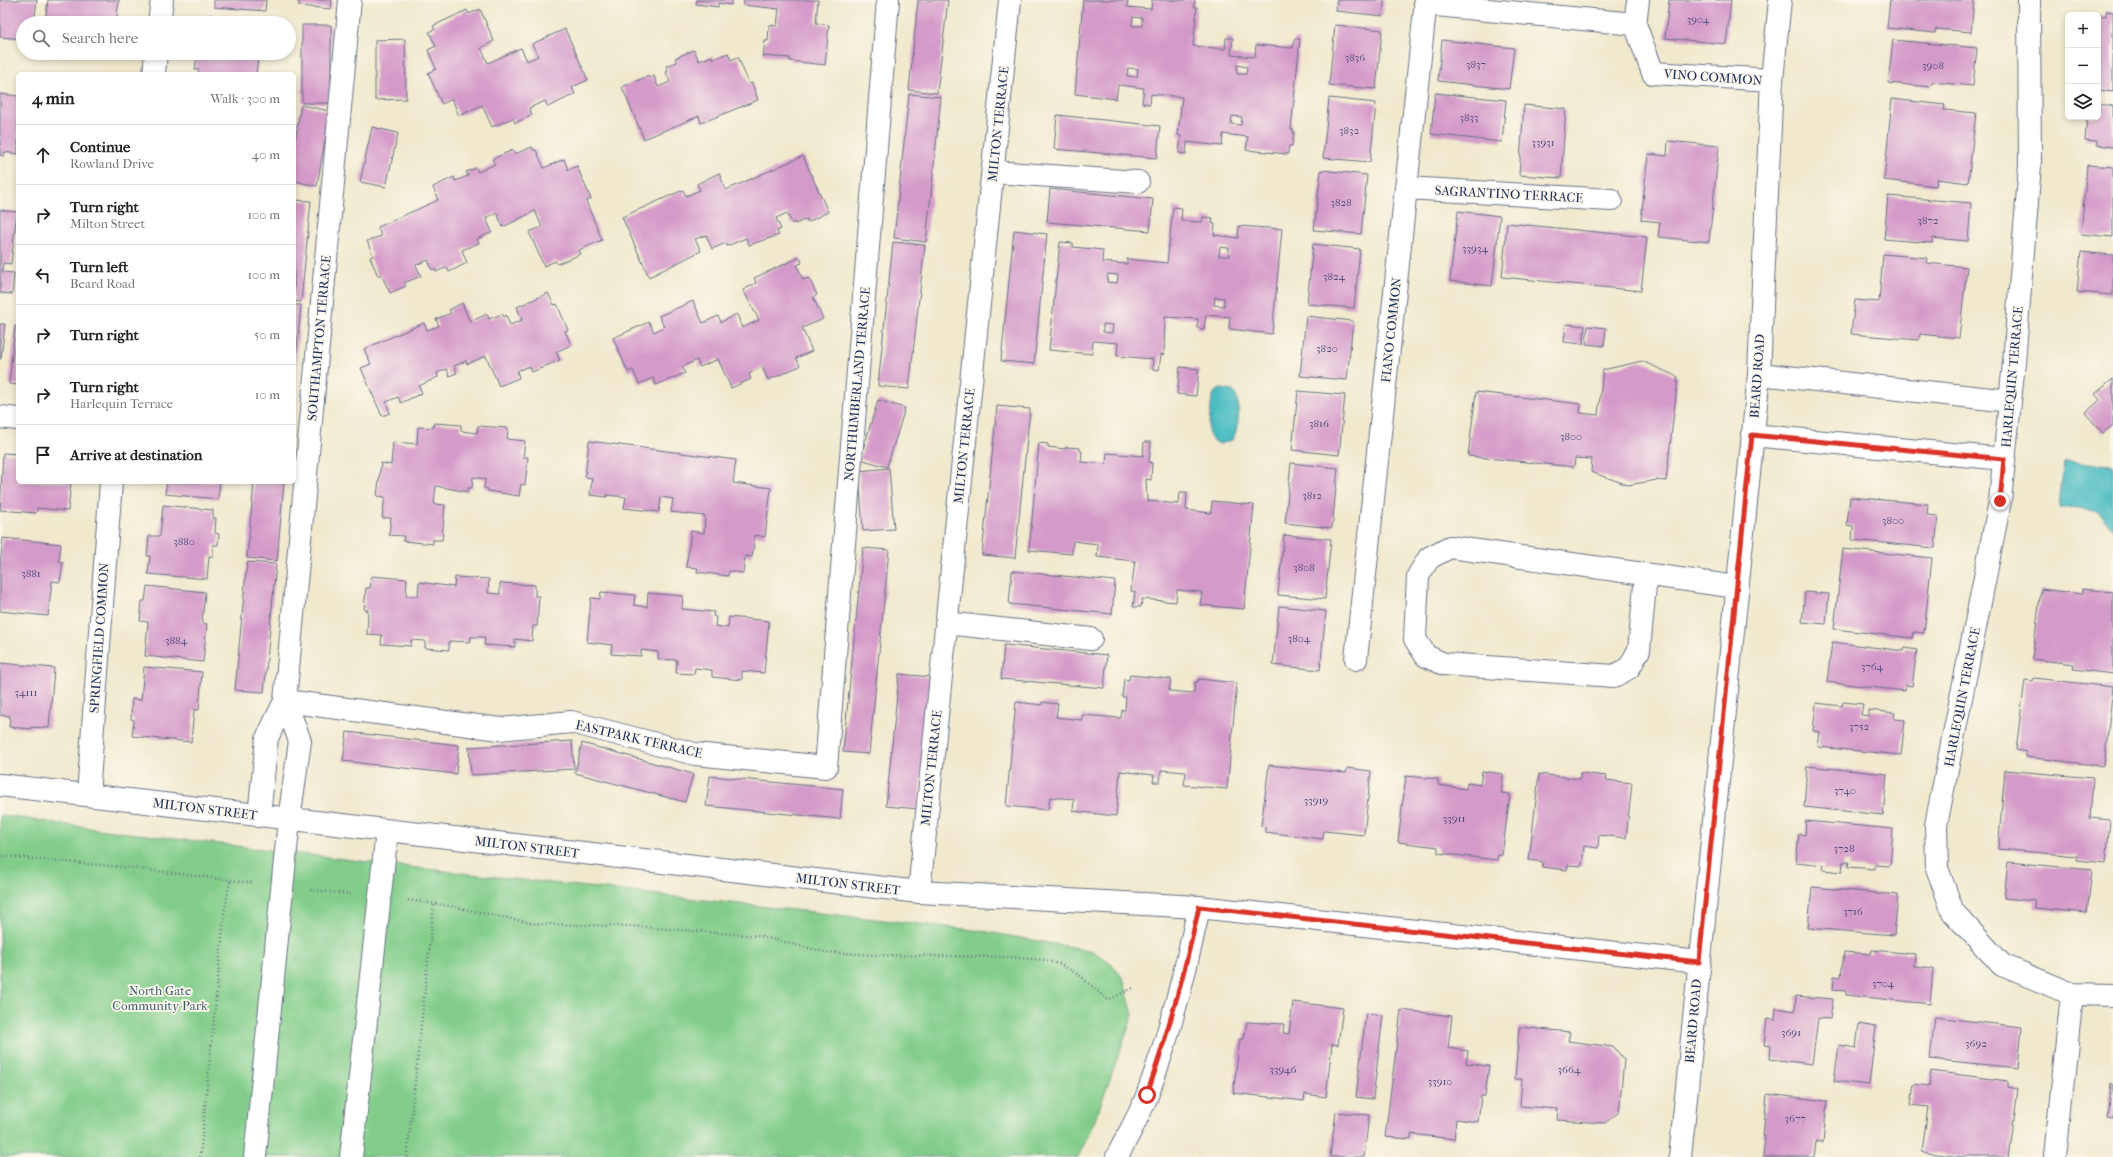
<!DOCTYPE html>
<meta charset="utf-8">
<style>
:root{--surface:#fff;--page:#f2f2f2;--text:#222;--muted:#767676;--line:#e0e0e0}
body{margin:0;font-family:"IM FELL French Canon",serif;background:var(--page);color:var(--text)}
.controls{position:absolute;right:12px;top:12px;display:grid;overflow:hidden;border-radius:6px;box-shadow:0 2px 6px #0003}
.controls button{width:36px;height:36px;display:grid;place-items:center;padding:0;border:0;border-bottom:1px solid var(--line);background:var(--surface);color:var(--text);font:20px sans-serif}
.stop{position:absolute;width:12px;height:12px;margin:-9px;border:3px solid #d93025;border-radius:50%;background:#fff}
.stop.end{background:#d93025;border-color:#fff;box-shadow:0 1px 4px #0008}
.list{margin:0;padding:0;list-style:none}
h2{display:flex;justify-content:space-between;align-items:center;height:52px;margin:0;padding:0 16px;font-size:17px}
h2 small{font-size:13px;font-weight:400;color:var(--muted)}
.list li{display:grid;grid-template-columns:26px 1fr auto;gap:12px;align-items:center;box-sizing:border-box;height:60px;padding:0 16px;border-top:1px solid var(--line)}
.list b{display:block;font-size:15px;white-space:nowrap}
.list p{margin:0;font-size:13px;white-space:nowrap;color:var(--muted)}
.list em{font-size:13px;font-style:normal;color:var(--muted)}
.icon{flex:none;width:22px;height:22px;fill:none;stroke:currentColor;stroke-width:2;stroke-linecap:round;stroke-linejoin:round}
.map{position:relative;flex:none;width:2113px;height:1157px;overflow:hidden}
.search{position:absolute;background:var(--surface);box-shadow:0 2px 6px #0003;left:16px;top:16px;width:280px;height:44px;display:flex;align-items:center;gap:10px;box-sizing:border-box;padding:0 14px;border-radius:22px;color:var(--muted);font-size:15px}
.panel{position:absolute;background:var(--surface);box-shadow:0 2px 6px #0003;left:16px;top:72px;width:280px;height:412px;border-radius:6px}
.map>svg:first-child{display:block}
</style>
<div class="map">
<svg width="2113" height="1157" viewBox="0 0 2113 1157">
<rect width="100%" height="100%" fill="#fbf7ec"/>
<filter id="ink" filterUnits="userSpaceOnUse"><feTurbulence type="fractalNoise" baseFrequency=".025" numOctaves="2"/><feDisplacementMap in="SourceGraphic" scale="8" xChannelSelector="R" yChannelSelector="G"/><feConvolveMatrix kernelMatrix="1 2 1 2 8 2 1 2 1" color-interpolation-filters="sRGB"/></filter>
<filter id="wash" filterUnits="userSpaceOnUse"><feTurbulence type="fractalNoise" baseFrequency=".012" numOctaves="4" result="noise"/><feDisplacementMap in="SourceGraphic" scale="16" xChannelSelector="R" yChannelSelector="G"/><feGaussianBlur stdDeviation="0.9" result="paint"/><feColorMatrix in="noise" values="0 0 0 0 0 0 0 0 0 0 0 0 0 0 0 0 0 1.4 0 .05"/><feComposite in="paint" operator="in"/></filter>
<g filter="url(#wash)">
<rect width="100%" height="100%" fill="#f0e9cd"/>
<path fill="#82cd8a" stroke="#4e7e74" d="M0,815L96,829L426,869L982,931L1093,951L1111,964L1123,978L1133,1015L1095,1120L1078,1157H0Z"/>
<path fill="#4ebdc3" stroke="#347690" d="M1221,389L1233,391C1242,402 1239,429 1232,440L1220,444L1212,440L1208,432L1212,398L1215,392Z
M2064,461L2113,465V529L2098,511L2059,507Z"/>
<g id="blocks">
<path fill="#d49ac9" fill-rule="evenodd" d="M0,0H37L34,23H23V39L0,37Z
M48,0H119L116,23H45Z
M214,0H266L265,11L214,7Z
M299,0H332L331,9L299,6Z
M697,0H732L731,5L718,3V7L696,4Z
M744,0H818L816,23L829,25L825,65L790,61V58L763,56L765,41H768L769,25L777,26L779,9L743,5Z
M918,0H948L937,93L909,90Z
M1083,0H1128L1127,7L1151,9L1152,0H1195L1194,7H1197L1193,46L1225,49L1226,38H1233L1231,55L1255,57L1256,45L1293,48L1294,39H1300L1291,130H1294L1292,146H1289L1288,154L1246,150L1248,137L1223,134L1222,146L1187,142L1186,154L1179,153L1181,136L1178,135L1182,97L1151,94L1150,104L1142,103L1144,88L1118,85L1116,99L1075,94ZM1133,17L1142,18V26H1132ZM1237,65L1247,67L1246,74H1237ZM1128,68L1138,69L1137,77L1127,76ZM1232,116L1242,117L1241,125L1231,124Z
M1337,0H1384L1383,16L1336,11Z
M1669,0H1731L1726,44L1665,38Z
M1890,0H1974L1971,32L1936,29L1935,33L1887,28Z
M480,9L494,41L481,48L488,63L521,48L527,61L538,56L532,44L565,29L588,80L572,87L575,94L548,107L545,101L529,108L532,115L515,123L513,118L492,127L482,105L459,116L452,99L442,104L428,73L436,69L428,50L436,46L429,32L435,29L433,26L467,10L469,14Z
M2106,11L2113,12V92L2098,90V15L2106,16Z
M209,15L267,21V23H209Z
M302,25H331V103H302Z
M1335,25L1382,30L1376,89L1329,85Z
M405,39L406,99L375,100V40Z
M1442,40L1514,48L1509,89L1438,81Z
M1893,40L1977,48L1973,86L1932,82L1931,87L1888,83Z
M694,50L699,61L712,56L713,59L728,53L731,60L738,57L749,84L752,83L758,100L701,123L699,116L644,139L622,87L648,76L649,78L654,76L658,87L670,82L666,72L668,71L666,66L677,62L675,58Z
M197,53H264L263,60L258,59L256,74H198L199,70H195Z
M1435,93L1506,100L1502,142L1431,134Z
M0,94L18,96V154L4,152V156L0,155Z
M909,94L941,97L926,242L894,238Z
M1329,98L1376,103L1370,162L1323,158Z
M1892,99L1945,105L1944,110L1976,113L1968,183L1937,179L1936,186L1884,180Z
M2098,104L2113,106V147L2097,145V141L2085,140L2087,117H2098Z
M301,105L330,111L317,186L294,181V146Z
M1524,105L1566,109L1561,178L1519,175Z
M1057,115L1160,126L1157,158L1054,149Z
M372,127L398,133L386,187L360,182Z
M1668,141L1719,146L1709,242L1658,237L1660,222L1641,220L1648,154L1667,156Z
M532,147L533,150H536L544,168L564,159L568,170L577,166L591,199L586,201L602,240L579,250L581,254L557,264L555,261L544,266L529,232L542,227L535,211L503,227L497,213L486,218L492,232L477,239L479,243L462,250L467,263L449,272L447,267L436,272L435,269L432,270L428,260L416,265L421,276L404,283L406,286L390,293L381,274L378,276L370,257L373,256L367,241L381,236L378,227L438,200L433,187L454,177L455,181L468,176L466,172L476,168L478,172L495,164L492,159L513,150L515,154Z
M803,156L828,212L808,222L807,219L795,224L794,222L792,224L787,213L776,218L781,229L777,231L779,235L749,245L746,238L727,246L726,243L712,249L706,235L695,239L701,251L649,277L622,217L683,190L686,196L700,190L697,184L719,173L726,190Z
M2087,165L2113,167V237L2081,234Z
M1321,170L1367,175L1361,234L1314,230Z
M1050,189L1153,199L1150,231L1047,222Z
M1888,196L1971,203L1968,241L1933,238L1932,243L1884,239Z
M294,200L311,201L301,302L294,301Z
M1173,207L1182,208L1181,221L1202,222L1203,217L1213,218L1212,223L1215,224L1214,235L1238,238L1239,226L1282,229L1272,334L1229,329L1230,317L1206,315L1204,329L1197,328L1198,319L1165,317L1164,355L1161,354L1159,370L1152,369L1153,359L1117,356L1118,343L1093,341L1092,354L1049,350L1060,242L1073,243V247L1103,250L1102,262L1127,264V259L1167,263ZM1220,247L1229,248V256H1219ZM1108,274L1118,275L1117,283L1107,282ZM1215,297L1224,298V306L1214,305ZM1103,324L1113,325L1112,333L1103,332Z
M0,210L17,212L11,264L3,263L2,272L14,273L12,294L0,293Z
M1458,211L1500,216L1492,286L1450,281Z
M1507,223L1647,237L1641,291L1502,277Z
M1014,230L1047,234L1034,364L1001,361Z
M893,242L925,245L909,389L878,386Z
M1313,244L1360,249L1354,308L1307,304Z
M2081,252L2113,255V295L2077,292Z
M1883,254L1927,258L1926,263L1967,267L1959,338L1920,334L1919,340L1851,334L1855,300L1879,302Z
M800,257L802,263L797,265L803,280L809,278L817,295L813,297L823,319L802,328L812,351L796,358L800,366L768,380L762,367L749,374L751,379L731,388L718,359L700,367L697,360L682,367L685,373L656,385L653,378L639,384L633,370L628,372L613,338L649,322L654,332L664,327L659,316L693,301L703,323L718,316L721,322L737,314L742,328L759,320L743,290L756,283L754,278Z
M548,293L554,305L557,304L568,330L565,331L571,345L556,352L560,360L532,372L529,366L517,371L519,378L499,386L486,356L467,364L466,361L454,366L457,373L449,376L447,369L437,373L438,377L419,386L422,393L401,403L398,397L386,402L390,413L382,416L361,368L371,364L364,349L424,323L427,330L439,326L436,319L451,313L449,310L462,303L470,322L487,314L489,319L502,314L504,317L506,315L510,325L522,320L517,307Z
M294,305H301L295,370H294Z
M1306,316L1353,321L1347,380L1300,376Z
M0,324H5L1,359H0Z
M1566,324L1585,326L1583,344L1564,342Z
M15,326H18V385L9,384Z
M1588,326L1606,328L1604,346L1586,344Z
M1642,361L1678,377L1666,481L1657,480L1628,485L1591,472L1592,459L1575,458L1574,467L1468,456L1476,392L1581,404L1580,413L1598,415L1603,370Z
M1180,367L1199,369L1196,396L1177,394Z
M2113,379V425L2103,433L2085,413L2100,400L2095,394Z
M1298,391L1345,395L1339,455L1292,450Z
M878,400L905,408L887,467L860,459Z
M997,406L1030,409L1015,558L982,555Z
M434,423L461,425V431L477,433L478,426L508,428L507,439L525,441L523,457H528L525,485L521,484L519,496L488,491V489L484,488L485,479L473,477L472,488H468V492L436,486L434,504L445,505L442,540H433V544L403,541L404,536L389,535L391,518H382L385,497L377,496L381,463L391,465L393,442L417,444L418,427L433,428Z
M589,441L736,460L733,483L771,488L765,537L755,535L752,557L745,556L743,573L729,571L728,576L697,572L698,568L686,567L691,531L704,533L705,516L671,512L673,499L661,497L659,512L624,508L626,497L607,495V497L590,495L592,478L585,477Z
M1144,442H1151L1149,462L1152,463L1151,480L1146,479L1147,501L1179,504L1180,492H1187L1186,510L1211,513L1212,501L1254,505L1244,609L1200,605L1202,592L1177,590L1176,602L1142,599L1141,607H1133L1135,592L1131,591L1135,561L1097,557L1098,544L1073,541L1072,554L1029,550L1039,443L1048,444V447L1065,449L1066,447L1080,448V451H1082L1081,462L1106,464L1107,453L1143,456Z
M3,453L18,454V482H71L68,511L37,508L36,513L0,510Z
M1291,463L1338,468L1332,528L1285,523Z
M889,468L894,529L863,531L859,471Z
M167,482H220L218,499L165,494Z
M254,482H284L277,561L247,558Z
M1850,497L1928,504L1927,515L1938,516L1935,548L1852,540L1853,526L1847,525Z
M163,505L213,510V518H216L215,533L219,534L218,545H213V557L209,556L207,579L148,574L150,556H147L149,536H160Z
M1284,535L1331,539L1325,599L1278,595Z
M3,538L61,544L59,561L63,562L60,582L52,581L48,616L0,611V565Z
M863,548L889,550L869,754L843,752Z
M1843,549L1932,558L1924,633L1914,632L1913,638L1834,629Z
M247,562L276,564L264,692L235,690Z
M1012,571L1115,581L1112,614L1009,604Z
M371,576L407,579L406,596H418L419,582L454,587L455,577L489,579L488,593L500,594V583L535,585V596H539L537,626H533L532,641L515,639V647L484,645L485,637H471L470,642L449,641V650L425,648V641L411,640V646L381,644L382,635L367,634L368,610H364L366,588H370Z
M147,586L205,592L202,623L207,624L203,662L145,656L148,622L140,621L142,601H145Z
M2041,589L2082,594V589L2113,592V674L2073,669L2074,664L2032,659Z
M601,592L635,595L634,605L647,607L648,593L683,596L682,609L714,612L713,616L716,617L715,626L728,628L729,617L769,621L764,673L742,671V680L712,677V670L695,668L694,674L676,673L677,660L658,659V652L641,650V656L611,654L612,645L587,642L591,598L600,599Z
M1805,592L1829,594L1826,624L1802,622Z
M1279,606L1326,611L1320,670L1273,665Z
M1832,642L1904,651L1905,648L1917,650L1912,686L1906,685L1905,691L1827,682Z
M1004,645L1107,655L1104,688L1001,679Z
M0,663L54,668L49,728L31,727V729L9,727L10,716L0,715Z
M144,667L202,672L199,710H194L191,742L132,736L134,720L131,719L132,699L141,700Z
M899,674L931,677L918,809L886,806Z
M1130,675L1171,679L1169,691L1194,693L1195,682H1198V679L1237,683L1227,789L1184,785L1186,772L1161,770L1160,782H1153L1154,775L1120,771L1116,816L1073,811L1074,799L1050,797L1048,810L1006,806L1016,702L1042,705V702L1058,704L1056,717L1082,720V715L1121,718L1122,710H1125L1126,697H1122L1124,679L1129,680Z
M2034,678L2113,687L2104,766L2026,757V752L2016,750L2025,680L2033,681Z
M1843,702L1863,704L1861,715L1868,716V710L1895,713L1894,719L1905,720L1901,755L1818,747L1820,732L1813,731L1816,703L1842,706Z
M347,732L459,745L456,774L343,761Z
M572,741L574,769L471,775L469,747Z
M582,743L693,774L685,802L575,773Z
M1269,765L1346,773L1347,768L1371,771L1364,835L1324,831L1323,839L1265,832V827L1261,826Z
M1807,766L1887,774L1883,815L1804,807Z
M2005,770L2093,778L2090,818L2110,820L2106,863L2077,860V856L1998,849Z
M1482,771L1503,774L1501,793L1510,794L1502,855H1498L1497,860L1438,853V847L1398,842L1406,776L1438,779V785L1466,789L1467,783L1480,785Z
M1580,773L1607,776L1606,780L1632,783L1626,838L1599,835L1598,848L1584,846L1582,866L1568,865L1567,870L1542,867L1543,862L1529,860L1539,774L1580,779Z
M710,776L843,789L840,819L706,806Z
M1806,821L1893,829L1890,866L1875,865V869L1848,867L1849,862H1843L1842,872L1823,870L1824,865L1796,862L1799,834L1805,835Z
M2008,862L2092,870L2087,913L2034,908L2035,901L2004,898Z
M1812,887L1898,895L1894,935L1808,928Z
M1872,950L1915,954L1914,966L1933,968L1930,1004L1846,995V991L1833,990L1834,976L1841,977L1844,952L1871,954Z
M1796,996L1833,999L1830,1019L1818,1018L1812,1064L1770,1059L1771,1046L1764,1045L1767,1019L1775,1020L1776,1008L1795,1011Z
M1293,1002L1343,1008L1338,1045L1332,1044L1326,1097L1305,1094L1304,1101L1233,1093L1240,1039H1244L1247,1022L1284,1024L1283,1033L1289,1034Z
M1401,1010L1452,1016L1448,1048L1468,1051L1466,1063L1489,1066L1485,1096H1481L1478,1122L1456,1119L1454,1139L1411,1134V1139L1385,1137Z
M1366,1013L1383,1015L1373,1099L1356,1097Z
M1935,1017L2022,1027L2018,1068L1930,1059Z
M1859,1024L1876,1027L1869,1085L1834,1081L1839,1045L1856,1048Z
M1519,1027L1570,1032L1568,1041L1614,1047L1624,1060L1619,1112L1605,1123L1557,1120L1558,1109L1520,1106L1522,1079H1515Z
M1931,1071L2008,1081V1087L2017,1089L2008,1157H1961L1922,1152L1928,1107L1911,1105L1914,1084L1929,1086Z
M2111,1082L2113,1083V1119L2107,1118Z
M1767,1094L1827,1101L1823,1143L1816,1142L1814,1157H1763L1765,1136H1763Z
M1336,1112L1369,1115L1364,1157H1330Z"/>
</g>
</g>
<g filter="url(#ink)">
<use href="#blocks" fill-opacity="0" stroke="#667085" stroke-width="1"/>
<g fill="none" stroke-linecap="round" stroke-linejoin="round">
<defs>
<path id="minor" d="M2029,0L2030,165L2014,362L2000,501L1936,825L1937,868L1953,912L2002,965L2072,994L2113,995
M1425,4L1635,24L1653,73L1772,80
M159,23L162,0
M1635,24L1638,0
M154,74L156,53
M993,172L1138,182
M1406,188L1611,200
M1759,374L2010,401
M0,417L18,419
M1752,435L2004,459
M1646,575L1639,650L1629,668L1614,676L1444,664L1426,656L1415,639L1418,576L1429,558L1450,547L1737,587
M946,623L1091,639
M1356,659L1426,0
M285,701L500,729L571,722L695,754L826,767L888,0
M0,785L919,892L1199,907L1699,962
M88,795L111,482
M259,816L267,738L285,701L350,0
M919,892L1010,0
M255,1157L289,820L300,741L285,701
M351,1157L387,831
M1117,1157C1127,1136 1140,1115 1148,1093C1170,1033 1186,970 1199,907
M1680,1157L1759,374L1772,80L1780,0
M2055,1157L2072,994"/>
</defs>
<use href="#minor" stroke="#667085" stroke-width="24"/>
<path stroke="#667085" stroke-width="2.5" stroke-dasharray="1 3" stroke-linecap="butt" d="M0,856L133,868L253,883
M310,890L351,894
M408,900L450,906L536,924L629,926L760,936L825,952L875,955L1008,957L1044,960L1060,964L1079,975L1108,1000L1135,987
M200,1157L225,908L230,881
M407,1157L434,904"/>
<use href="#minor" stroke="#fff" stroke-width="22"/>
</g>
</g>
<g fill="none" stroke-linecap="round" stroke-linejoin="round" filter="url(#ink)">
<path stroke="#d93025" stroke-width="5" d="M1147,1095C1168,1033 1185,971 1199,907L1699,962L1752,435L2004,459L2000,501"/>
</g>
<g text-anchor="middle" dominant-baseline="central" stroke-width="3.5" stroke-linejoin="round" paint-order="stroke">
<g font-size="11" fill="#494a79">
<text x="1698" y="19">3904</text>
<text x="1355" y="57">3836</text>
<text x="1476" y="64">3837</text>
<text x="1933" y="65">3908</text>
<text x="1469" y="117">3833</text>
<text x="1349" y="130">3832</text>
<text x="1543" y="142">33931</text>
<text x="1341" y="202">3828</text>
<text x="1928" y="220">3872</text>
<text x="1475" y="248">33934</text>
<text x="1334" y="276">3824</text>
<text x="1327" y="348">3820</text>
<text x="1319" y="423">3816</text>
<text x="1571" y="436">3800</text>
<text x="1312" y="495">3812</text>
<text x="1893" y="520">3800</text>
<text x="184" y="541">3880</text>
<text x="1304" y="567">3808</text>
<text x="31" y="573">3881</text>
<text x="1299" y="638">3804</text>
<text x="176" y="640">3884</text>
<text x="1872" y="666">3764</text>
<text x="26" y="692">34111</text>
<text x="1859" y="726">3752</text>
<text x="1845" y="790">3740</text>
<text x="1316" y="800">33919</text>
<text x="1454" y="818">33911</text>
<text x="1844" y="848">3728</text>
<text x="1853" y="911">3716</text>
<text x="1883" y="983">3704</text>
<text x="1791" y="1032">3691</text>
<text x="1976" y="1043">3692</text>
<text x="1283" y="1069">33946</text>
<text x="1569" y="1069">3664</text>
<text x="1440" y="1081">33910</text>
<text x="1795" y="1118">3677</text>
</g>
<g font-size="13" fill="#1b2f5e" stroke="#fbf7ec">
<text transform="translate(1713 77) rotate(4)">VINO COMMON</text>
<text transform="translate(998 124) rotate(-84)">MILTON TERRACE</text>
<text transform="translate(1509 194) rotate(3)">SAGRANTINO TERRACE</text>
<text transform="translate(1391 330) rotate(-84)">FIANO COMMON</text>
<text transform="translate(319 338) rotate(-85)">SOUTHAMPTON TERRACE</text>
<text transform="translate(1757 376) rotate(-86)">BEARD ROAD</text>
<text transform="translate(2012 377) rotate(-85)">HARLEQUIN TERRACE</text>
<text transform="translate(857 384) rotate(-85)">NORTHUMBERLAND TERRACE</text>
<text transform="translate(964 446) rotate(-84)">MILTON TERRACE</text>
<text transform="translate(99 638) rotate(-86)">SPRINGFIELD COMMON</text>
<text transform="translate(1962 697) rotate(-79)">HARLEQUIN TERRACE</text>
<text transform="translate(639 739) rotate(13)">EASTPARK TERRACE</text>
<text transform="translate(931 768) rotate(-84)">MILTON TERRACE</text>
<text transform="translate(205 809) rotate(7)">MILTON STREET</text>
<text transform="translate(527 847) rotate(7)">MILTON STREET</text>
<text transform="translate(848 884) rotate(7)">MILTON STREET</text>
<text transform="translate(1693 1021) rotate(-85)">BEARD ROAD</text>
</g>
<g font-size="13" fill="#3a5e6b" stroke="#fbf7ec">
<text x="160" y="990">North Gate<tspan x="160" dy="15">Community Park</tspan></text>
</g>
</g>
</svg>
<div class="controls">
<button>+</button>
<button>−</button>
<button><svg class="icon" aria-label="layers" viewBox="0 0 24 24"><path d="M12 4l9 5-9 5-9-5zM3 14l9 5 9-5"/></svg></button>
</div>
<div class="stop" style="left:1147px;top:1095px"></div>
<div class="stop end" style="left:2000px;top:501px"></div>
<div class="search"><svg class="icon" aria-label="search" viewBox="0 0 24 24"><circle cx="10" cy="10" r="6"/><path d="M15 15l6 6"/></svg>Search here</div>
<section class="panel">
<h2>4 min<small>Walk · 300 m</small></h2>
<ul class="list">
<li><svg class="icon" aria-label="ahead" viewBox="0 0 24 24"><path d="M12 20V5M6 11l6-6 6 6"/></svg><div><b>Continue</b><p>Rowland Drive</p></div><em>40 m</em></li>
<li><svg class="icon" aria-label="right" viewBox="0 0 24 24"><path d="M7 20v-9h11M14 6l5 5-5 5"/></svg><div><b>Turn right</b><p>Milton Street</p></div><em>100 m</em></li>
<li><svg class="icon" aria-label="left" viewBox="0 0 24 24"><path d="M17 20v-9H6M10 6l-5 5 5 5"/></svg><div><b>Turn left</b><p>Beard Road</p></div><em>100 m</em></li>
<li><svg class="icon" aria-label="right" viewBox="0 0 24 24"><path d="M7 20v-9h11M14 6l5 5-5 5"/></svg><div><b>Turn right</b></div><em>50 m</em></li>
<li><svg class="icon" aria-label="right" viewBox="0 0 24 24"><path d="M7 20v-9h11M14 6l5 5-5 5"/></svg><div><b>Turn right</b><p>Harlequin Terrace</p></div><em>10 m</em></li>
<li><svg class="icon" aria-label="arrive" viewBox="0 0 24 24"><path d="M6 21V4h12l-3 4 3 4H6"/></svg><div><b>Arrive at destination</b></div></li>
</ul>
</section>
</div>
